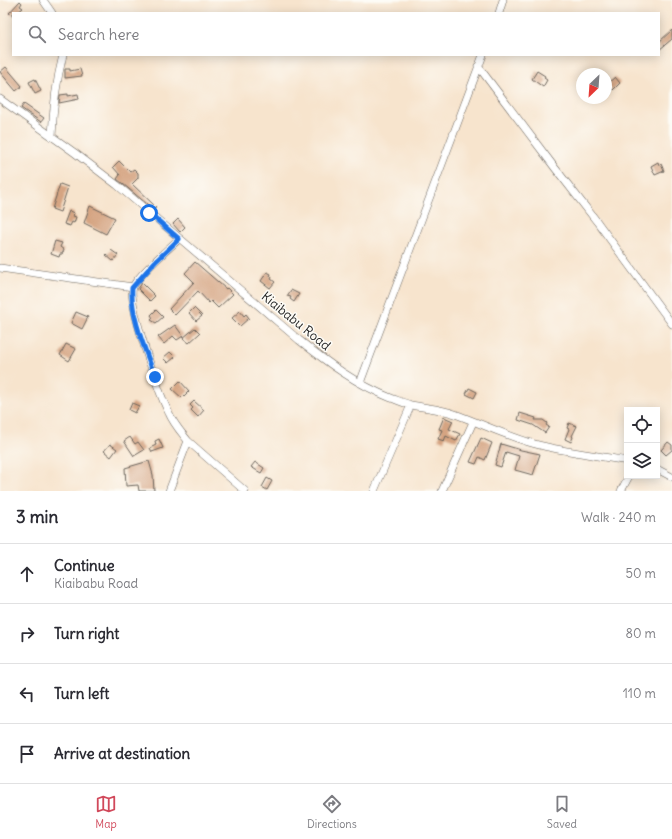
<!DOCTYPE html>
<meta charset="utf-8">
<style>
:root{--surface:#fff;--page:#f7f7f7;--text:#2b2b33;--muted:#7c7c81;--line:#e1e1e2;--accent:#d1495b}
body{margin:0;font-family:Delius,sans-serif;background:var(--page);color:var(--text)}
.controls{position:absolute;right:12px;bottom:12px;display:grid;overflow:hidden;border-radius:0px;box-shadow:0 2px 10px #0003}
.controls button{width:36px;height:36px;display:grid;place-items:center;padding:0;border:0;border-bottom:1px solid var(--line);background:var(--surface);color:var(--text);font:20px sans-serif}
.compass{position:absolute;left:576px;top:68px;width:36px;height:36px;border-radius:50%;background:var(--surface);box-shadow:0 2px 10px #0003;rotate:205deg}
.stop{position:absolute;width:12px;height:12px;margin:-9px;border:3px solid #1a73e8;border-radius:50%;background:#fff}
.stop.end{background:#1a73e8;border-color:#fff;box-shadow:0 1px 4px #0008}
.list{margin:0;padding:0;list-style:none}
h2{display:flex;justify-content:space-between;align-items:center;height:52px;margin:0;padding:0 16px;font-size:17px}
h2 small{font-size:13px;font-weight:400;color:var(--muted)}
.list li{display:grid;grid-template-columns:26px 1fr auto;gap:12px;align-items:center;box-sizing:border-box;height:60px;padding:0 16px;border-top:1px solid var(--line)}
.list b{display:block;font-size:15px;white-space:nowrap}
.list p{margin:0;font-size:13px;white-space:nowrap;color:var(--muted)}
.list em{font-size:13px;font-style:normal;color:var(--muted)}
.icon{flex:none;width:22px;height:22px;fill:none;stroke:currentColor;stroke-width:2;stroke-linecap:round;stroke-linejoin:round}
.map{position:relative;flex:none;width:672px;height:491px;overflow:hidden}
.search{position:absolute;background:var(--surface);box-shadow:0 2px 10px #0003;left:12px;right:12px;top:12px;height:44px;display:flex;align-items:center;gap:10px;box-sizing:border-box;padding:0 14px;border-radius:0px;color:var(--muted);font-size:15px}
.sheet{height:292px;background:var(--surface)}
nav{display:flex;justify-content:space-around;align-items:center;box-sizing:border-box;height:56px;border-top:1px solid var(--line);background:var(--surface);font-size:11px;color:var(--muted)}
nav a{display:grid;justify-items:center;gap:2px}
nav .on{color:var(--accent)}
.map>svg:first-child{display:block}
</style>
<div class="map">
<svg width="672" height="491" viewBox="0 0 672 491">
<rect width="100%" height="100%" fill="#fdfcf7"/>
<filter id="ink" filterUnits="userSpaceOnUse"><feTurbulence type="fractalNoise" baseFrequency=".025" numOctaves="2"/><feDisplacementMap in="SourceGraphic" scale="8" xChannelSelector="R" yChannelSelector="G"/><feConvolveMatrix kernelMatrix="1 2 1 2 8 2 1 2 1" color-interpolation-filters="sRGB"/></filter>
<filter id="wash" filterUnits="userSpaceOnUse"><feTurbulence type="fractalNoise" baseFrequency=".012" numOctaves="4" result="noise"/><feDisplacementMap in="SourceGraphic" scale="16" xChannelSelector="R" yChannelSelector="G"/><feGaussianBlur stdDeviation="0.9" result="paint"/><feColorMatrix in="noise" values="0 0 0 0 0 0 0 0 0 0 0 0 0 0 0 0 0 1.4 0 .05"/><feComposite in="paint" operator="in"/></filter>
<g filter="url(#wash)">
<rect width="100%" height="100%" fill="#f7e4cd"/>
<g id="blocks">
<path fill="#d5a482" d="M20,1L22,3L20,6L23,8L17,13L16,12L13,13V16L9,13Z
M672,30V39L659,50V42Z
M6,67L22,86L16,91L0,72Z
M65,69H70V71L80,69L82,76L65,78Z
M537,71L545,76L544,78L547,80L543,87L532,79Z
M615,77L620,83L613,90L607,84Z
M35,79L41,91L35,94L29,82Z
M68,94V96L78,94L79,99L59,103L60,95Z
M24,104L44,118L41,122L21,108Z
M119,161L130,172L134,169L138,173V178L132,184L156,207L153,209L117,179L120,175L113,167Z
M658,162L659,165L661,164L664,171L655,175L651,166Z
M60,184L68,187L60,212L52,209Z
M90,206L115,218L106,234L84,223Z
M69,211L74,213L73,216L76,217L74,223L72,222L70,226L64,224Z
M178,219L185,227L180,232L173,224Z
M55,241L62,243L60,247L64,250L62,254H60L59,257L51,254Z
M111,250L118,255L113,261L106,255Z
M195,262L226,289L227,288L233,294L218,308L211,301L209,303L198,291L175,315L169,309L194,282L185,273Z
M267,272L271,274L270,276L272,277L271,279L275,282L270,288L261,281Z
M142,283L155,296L150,301L138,289Z
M291,290L299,294L294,302L290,299L291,297L287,296Z
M194,308L202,316L196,321L189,313Z
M156,310L163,317L156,323L151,320L153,318L151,315Z
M240,311L244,316L246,314L249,318L240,326L232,318Z
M76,312L88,317L82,329L71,323Z
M175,325L183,336L177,340L173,336L164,344L158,337Z
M195,328L200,333L189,343L183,338Z
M66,344L76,349L69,361L60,355Z
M170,352L175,357L168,363L163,358Z
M180,381L189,391L182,398L172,389Z
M469,388L477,392L474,398L466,394Z
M194,401L204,410L198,417L191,410L193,408L190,405Z
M132,403L139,406L135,413L129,410Z
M520,413L536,418L535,420H543L547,423L546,425L549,427L545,433L533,425L518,420Z
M444,417L453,421L449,429L460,434L456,441L446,436L444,441L438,439L442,430L439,429Z
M569,423L577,426L572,436L573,437L571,442L565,439L569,429L567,428Z
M130,437L135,444L138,442L144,450L134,456L124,441Z
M481,438L492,443L485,460L479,457L476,464L470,462Z
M159,439L163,448L152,452L150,448L156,445L155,441Z
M668,442L672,445V450L666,455L661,450Z
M110,444L117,449L111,457L104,451Z
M501,444L521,450L540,454L533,475L515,470L519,456L506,452L501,467L495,465Z
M149,461L153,475L154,491H139L138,485L126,486L125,468Z
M255,462L264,468L261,473L251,467Z
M267,478L272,481L267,490L262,487Z"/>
</g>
</g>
<g filter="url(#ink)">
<use href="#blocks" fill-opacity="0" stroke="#69625a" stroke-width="1"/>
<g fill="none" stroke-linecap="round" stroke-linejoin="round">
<defs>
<path id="minor" d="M43,0L52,13
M499,13L503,0
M478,66L555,168L598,223L672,324
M0,99L75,153L117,185L299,340C328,363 356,384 391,398C397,400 404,403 411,405C426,408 441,409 455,414C482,424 507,436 535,444C565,452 596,455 627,461
M52,137C53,109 56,82 63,55
M0,268L133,287
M360,383L483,55
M188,441L245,491
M657,469L672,477
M169,491L188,441C181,432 173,423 169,413C160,396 127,302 133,287C137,276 169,248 179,239
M374,491L411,405
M442,491L473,422
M621,491L629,476"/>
</defs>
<use href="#minor" stroke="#69625a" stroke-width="8"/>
<use href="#minor" stroke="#fff" stroke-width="7"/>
</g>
</g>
<g fill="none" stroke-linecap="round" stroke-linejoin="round" filter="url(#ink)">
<path stroke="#1a73e8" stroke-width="5" d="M149,213L179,239L155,262L132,288C130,316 146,351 155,377"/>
</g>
<g text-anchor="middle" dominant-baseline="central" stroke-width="3" stroke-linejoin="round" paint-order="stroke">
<g font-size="13" fill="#1c1c1c" stroke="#fdfcf7">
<text transform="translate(296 321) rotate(39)">Kiaibabu Road</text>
</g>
</g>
</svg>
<div class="controls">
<button><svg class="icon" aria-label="locate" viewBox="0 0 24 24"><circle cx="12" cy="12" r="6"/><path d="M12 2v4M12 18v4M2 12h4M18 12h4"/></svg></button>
<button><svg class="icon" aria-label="layers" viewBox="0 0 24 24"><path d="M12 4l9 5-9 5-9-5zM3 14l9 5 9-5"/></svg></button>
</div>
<svg class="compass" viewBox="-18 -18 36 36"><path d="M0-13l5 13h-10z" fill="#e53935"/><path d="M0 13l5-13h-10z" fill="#7c7c81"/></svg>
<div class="stop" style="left:149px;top:213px"></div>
<div class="stop end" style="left:155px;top:377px"></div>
<div class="search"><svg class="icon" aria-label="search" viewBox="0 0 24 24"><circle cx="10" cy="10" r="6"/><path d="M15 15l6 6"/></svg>Search here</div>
</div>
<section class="sheet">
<h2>3 min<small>Walk · 240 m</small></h2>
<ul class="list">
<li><svg class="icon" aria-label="ahead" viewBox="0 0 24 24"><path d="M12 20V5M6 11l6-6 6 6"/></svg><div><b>Continue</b><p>Kiaibabu Road</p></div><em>50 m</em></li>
<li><svg class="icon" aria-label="right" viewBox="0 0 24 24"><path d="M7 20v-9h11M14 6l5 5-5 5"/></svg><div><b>Turn right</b></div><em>80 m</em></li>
<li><svg class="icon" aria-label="left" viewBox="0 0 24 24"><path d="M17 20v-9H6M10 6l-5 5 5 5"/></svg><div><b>Turn left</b></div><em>110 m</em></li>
<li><svg class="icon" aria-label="arrive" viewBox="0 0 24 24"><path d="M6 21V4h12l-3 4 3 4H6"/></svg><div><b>Arrive at destination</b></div></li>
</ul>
</section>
<nav>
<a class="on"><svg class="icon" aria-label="map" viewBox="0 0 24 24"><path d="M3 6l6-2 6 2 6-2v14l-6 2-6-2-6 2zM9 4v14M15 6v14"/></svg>Map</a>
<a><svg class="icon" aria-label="directions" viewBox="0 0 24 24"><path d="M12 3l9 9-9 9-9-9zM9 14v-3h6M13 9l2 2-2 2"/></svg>Directions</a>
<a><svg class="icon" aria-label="saved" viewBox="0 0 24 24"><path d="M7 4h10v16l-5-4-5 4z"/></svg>Saved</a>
</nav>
